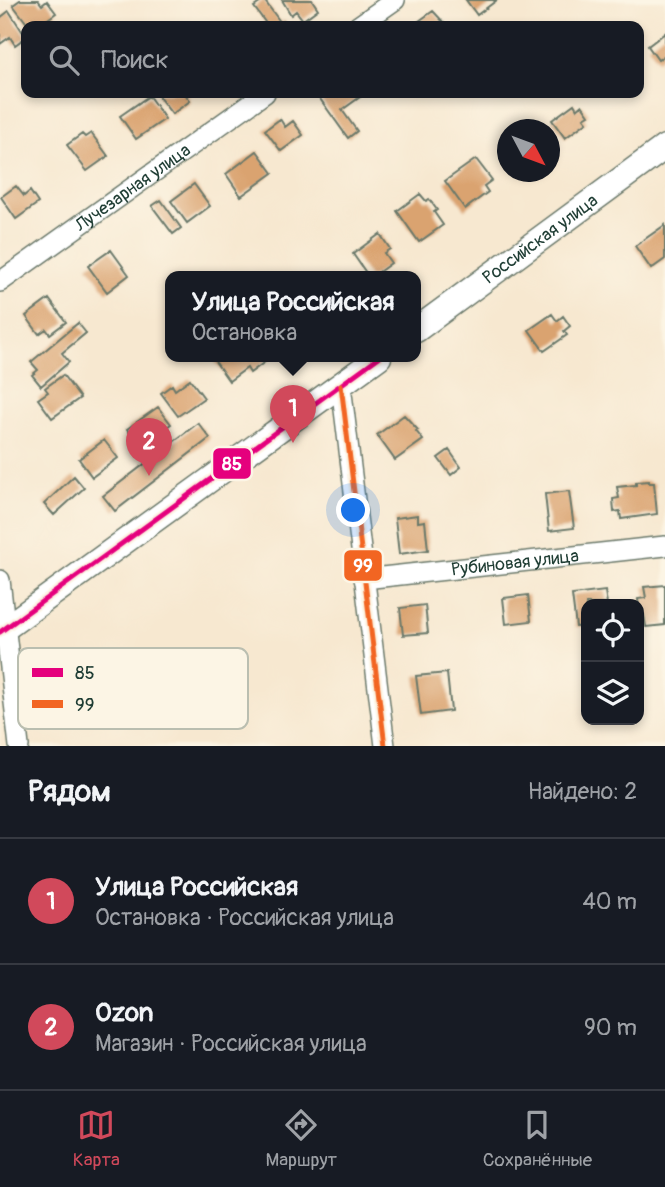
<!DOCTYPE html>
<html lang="ru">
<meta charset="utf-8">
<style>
:root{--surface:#171b24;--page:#242831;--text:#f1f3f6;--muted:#9ea1a6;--line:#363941;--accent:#d1495b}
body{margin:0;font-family:Pangolin,sans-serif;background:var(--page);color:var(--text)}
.controls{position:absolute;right:21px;bottom:21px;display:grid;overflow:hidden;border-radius:14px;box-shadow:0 4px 10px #0003}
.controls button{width:63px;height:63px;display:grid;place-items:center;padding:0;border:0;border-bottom:2px solid var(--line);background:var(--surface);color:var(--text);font:35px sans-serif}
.compass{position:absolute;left:497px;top:119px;width:63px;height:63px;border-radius:50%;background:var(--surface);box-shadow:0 4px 10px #0003;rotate:131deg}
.you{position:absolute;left:354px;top:511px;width:24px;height:24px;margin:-18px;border:5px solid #fff;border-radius:50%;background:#1a73e8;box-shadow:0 0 0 10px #1a73e833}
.badge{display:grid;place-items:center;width:46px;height:46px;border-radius:50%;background:var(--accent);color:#fff;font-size:23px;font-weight:700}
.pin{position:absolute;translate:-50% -58px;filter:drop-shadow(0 2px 4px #0008)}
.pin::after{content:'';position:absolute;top:37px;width:24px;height:21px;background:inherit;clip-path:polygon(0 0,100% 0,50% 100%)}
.popup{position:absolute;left:165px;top:271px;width:256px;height:91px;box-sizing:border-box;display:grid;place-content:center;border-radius:14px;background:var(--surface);filter:drop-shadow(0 2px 5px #0005);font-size:23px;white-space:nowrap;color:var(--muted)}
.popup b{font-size:26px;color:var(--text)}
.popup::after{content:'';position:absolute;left:50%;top:100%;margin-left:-14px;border:14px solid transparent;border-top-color:var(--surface)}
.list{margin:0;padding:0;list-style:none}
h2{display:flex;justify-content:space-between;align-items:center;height:91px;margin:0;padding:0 28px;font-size:30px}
h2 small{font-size:23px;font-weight:400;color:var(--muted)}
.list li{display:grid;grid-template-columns:46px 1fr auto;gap:21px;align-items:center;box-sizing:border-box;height:126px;padding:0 28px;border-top:2px solid var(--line)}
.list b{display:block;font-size:26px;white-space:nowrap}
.list p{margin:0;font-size:23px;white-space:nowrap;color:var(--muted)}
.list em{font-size:23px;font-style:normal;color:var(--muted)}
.icon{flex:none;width:38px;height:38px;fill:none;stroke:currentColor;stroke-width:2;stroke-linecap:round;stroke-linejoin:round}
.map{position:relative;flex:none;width:665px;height:746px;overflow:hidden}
.search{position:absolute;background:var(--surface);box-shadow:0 4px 10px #0003;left:21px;right:21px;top:21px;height:77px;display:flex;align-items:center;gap:18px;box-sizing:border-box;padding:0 24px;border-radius:14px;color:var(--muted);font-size:26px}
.sheet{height:343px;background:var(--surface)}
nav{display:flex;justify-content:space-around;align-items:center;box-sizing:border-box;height:98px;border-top:2px solid var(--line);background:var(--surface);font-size:19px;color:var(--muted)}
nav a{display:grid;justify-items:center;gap:4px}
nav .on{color:var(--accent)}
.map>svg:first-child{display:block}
</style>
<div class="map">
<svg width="665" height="746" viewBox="0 0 665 746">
<rect width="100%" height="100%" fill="#fcf5e5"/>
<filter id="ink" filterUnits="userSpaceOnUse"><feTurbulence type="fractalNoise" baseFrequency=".0143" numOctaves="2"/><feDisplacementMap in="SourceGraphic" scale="14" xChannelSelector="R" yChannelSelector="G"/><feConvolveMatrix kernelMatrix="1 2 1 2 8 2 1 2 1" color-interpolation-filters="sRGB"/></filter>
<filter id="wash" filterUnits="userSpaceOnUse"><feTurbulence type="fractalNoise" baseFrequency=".00686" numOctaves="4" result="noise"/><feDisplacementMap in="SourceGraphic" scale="28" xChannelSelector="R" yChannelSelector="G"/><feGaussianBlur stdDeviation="1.57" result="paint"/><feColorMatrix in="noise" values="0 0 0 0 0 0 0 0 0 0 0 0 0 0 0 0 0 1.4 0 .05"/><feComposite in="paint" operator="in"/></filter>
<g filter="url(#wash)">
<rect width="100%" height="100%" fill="#f7e8d0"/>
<g id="blocks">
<path fill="#daa36f" d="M20,0H38L42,5L47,1L56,13L38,26H29L13,5Z
M264,0L281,23L284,21L288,26H268L254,7Z
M282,0H312L318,9L303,20L296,11L291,15Z
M466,0H497L477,15Z
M9,11L26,37L15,45L10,37L0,44V18Z
M433,11L447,26H412Z
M665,33V55L658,60L648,46Z
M156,93H189L186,95L190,101L172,114Z
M323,93H357L360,97L342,110L357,131L348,138L318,96Z
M149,96L165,119L136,139L120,116Z
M574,104L577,109L582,105L589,115L584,118L587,122L565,138L552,120Z
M280,119L285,127L293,121L303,135L281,151L265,130Z
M91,133L108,156L87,171L67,145L82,134L85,137Z
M257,151L273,173L241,196L226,174Z
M476,159L492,180L484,186L488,192L465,209L445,181Z
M194,184L210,206L187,223L171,201Z
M16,186L24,196L30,191L38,203L16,219L1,197Z
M420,194L426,201L429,199L437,210L434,212L443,225L419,242L397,211Z
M161,200L181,228L173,234L152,206Z
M665,225V259L651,269L635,246Z
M380,234L390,249L384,253L391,263L372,277H369L353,254Z
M111,250L129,275L107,292L88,266Z
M49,299L66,322L50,334L46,329L39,334L26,316Z
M552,314L557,321L563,316L570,326L564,331L567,335L544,351L529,330Z
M78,323L86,333L62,353L69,362L41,386L32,375L38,370L31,362Z
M212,357H263L266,361L250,373L247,368L229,381Z
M63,375L80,398L52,418L38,399L48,392L45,388Z
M190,379L204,398L178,416L161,393L172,385L175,390Z
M158,407L171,424L139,446L127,429Z
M404,415L418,430L416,431L423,440L395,460L377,435Z
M198,423L210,438L115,511L103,496Z
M104,440L118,458L92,477L79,459Z
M449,450L461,467L451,475L438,458Z
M74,476L84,488L54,515L44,504Z
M649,481V483H654L657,514L621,519L620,511L614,512L613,499L619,498L617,487L636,485V482Z
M569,491L574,528L549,531L545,494Z
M418,515V522L425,521L428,550L399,554L395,518Z
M665,585V625L646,627L644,615L640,616L638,599L646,598L644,587Z
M605,591L607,604H586V626L576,627L572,595Z
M528,595L531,621L506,624L503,598Z
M425,605L428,633L403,635L400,608Z
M447,673L451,711L421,715L416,676Z"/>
</g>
</g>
<g filter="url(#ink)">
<use href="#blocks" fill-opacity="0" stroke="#6b796b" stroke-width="2"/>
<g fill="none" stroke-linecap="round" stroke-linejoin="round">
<defs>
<g id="minor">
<path d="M358,26L395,0"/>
<path id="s1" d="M0,282L265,93"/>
<path d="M341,385L385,746"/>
<path id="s2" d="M364,579L665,546"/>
<path d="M0,580L19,746"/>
</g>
<g id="major">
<path id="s3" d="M416,330L665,147"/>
<path d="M0,632L379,357"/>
</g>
</defs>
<use href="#minor" stroke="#6b796b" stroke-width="22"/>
<use href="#major" stroke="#6b796b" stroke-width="27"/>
<use href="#minor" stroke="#fff" stroke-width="19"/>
<use href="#major" stroke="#fff" stroke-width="24"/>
<defs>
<path id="bus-1" d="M0,632L379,357"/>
<path id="bus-2" d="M341,385L385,746"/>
</defs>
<use href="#bus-1" stroke="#fcf5e5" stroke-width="10"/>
<use href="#bus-2" stroke="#fcf5e5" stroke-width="10"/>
<use href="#bus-1" stroke="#e5007d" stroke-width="5"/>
<use href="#bus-2" stroke="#f26522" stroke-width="5"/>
</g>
</g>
<g text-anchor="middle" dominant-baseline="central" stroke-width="5" stroke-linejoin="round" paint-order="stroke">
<g font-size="18" fill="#1f3d34" stroke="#fcf5e5">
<text stroke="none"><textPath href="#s1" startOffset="163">Лучезарная улица</textPath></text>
<text stroke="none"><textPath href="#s3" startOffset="154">Российская улица</textPath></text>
<text stroke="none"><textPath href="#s2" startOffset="152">Рубиновая улица</textPath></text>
</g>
</g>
<rect x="18" y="648" width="230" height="81" rx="10" fill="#fcf5e5" stroke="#babeb0" stroke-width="2"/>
<rect x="32" y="668" width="31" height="9" fill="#e5007d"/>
<rect x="32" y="700" width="31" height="8" fill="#f26522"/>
<g font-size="19" fill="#1f3d34">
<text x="75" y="679">85</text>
<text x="75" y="711">99</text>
</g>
<g stroke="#fcf5e5" stroke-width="2.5">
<rect x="212" y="447" width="40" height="33" rx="7" fill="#e5007d"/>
<rect x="343" y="549" width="40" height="33" rx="7" fill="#f26522"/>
</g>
<g font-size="19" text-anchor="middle" font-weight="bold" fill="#fff">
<text x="232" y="470">85</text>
<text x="363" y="572">99</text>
</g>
</svg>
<div class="controls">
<button><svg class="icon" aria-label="locate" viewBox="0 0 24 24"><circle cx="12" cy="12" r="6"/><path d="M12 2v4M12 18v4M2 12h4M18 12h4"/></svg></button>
<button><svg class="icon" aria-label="layers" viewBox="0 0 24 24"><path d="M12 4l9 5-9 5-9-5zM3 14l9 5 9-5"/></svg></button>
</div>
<svg class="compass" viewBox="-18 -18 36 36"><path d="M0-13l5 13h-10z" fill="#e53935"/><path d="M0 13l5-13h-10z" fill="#9ea1a6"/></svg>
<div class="you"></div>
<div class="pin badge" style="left:293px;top:443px">1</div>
<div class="popup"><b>Улица Российская</b>Остановка</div>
<div class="pin badge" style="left:149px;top:476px">2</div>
<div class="search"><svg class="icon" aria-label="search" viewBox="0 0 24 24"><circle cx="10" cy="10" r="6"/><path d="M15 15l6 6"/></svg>Поиск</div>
</div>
<section class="sheet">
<h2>Рядом<small>Найдено: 2</small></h2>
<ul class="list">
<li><span class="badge">1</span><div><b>Улица Российская</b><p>Остановка · Российская улица</p></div><em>40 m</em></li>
<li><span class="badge">2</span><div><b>Ozon</b><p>Магазин · Российская улица</p></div><em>90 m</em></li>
</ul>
</section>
<nav>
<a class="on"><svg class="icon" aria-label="map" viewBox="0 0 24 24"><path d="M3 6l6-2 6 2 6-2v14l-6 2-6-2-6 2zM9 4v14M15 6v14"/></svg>Карта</a>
<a><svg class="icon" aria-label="directions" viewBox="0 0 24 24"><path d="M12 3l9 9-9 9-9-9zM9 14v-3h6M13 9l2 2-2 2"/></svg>Маршрут</a>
<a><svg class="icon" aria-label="saved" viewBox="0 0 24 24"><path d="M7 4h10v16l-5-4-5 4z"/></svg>Сохранённые</a>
</nav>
